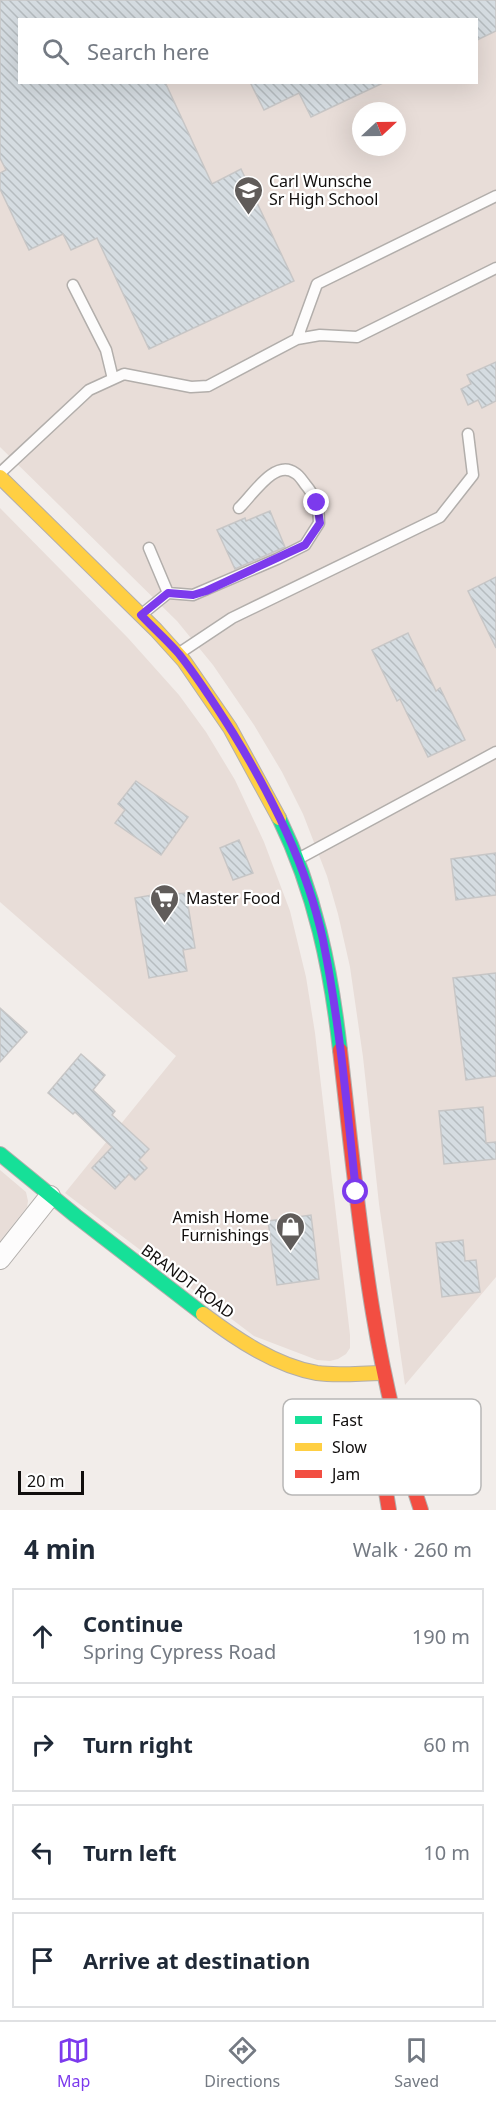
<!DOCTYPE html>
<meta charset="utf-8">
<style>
:root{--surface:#fff;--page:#f6f6f7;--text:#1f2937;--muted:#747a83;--line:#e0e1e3;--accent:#7c3aed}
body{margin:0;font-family:"Noto Sans",sans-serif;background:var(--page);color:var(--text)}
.compass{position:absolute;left:352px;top:102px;width:54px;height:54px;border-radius:50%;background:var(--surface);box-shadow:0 6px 24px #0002;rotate:68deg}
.scale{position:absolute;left:18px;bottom:15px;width:66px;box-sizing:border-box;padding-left:6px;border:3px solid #110e0d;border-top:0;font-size:16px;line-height:21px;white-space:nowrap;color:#110e0d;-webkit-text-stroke:4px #fff;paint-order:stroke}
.stop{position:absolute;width:18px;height:18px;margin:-14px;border:4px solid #7c3aed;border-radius:50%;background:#fff}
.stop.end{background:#7c3aed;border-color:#fff;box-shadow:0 2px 6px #0008}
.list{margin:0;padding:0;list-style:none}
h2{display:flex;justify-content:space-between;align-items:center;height:78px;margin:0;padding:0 24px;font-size:26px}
h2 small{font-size:20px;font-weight:400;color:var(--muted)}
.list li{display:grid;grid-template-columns:39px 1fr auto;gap:18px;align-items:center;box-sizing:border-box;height:96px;margin:0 12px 12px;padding:0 12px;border:2px solid var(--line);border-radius:0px}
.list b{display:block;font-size:22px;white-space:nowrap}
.list p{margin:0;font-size:20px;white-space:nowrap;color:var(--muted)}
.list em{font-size:20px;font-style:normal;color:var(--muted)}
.icon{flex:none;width:33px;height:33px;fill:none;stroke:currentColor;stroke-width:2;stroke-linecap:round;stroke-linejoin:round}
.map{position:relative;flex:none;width:496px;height:1510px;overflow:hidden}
.search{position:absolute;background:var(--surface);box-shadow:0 6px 24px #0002;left:18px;right:18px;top:18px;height:66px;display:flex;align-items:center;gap:15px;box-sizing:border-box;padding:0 21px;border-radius:0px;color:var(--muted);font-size:22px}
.sheet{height:510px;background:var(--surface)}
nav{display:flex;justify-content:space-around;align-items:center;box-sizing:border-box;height:84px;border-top:2px solid var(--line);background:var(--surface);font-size:16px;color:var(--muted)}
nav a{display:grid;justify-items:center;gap:3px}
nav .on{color:var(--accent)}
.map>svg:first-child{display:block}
</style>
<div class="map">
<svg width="496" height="1510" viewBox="0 0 496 1510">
<defs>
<pattern id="building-back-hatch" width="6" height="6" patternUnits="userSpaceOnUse" patternTransform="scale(1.5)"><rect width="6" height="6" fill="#d5dce1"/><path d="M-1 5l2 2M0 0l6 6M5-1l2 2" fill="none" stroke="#b6bcc0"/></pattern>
</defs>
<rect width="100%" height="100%" fill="#f2edea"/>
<path fill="#e8ddd8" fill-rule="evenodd" d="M0,0H496V1277L405,1385L379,1204L363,1057L350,967L338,914L327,876L303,814L282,772L254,725L213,665L177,621L0,447ZM20,20H476V82H20ZM361,111H397V147H361Z
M0,508L128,638L179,695L206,732L235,780L264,842L290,911L306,977L315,1033L350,1335V1348L346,1354L338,1359L330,1361L317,1360L254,1336L65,1193L176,1056L0,902Z
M0,1170L26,1192L28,1201L27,1207L0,1241Z"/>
<path fill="url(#building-back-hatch)" stroke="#c7c6c6" stroke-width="1.5" d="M0,0H496V31L477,40V20H20V82H165L212,184L241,169L294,281L149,349L97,238L71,250L63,234L29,250L0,189V173L6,170L0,158Z
M250,82H385L311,117L299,93L264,110Z
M496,362V401L482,408L478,400L468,405L461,389L471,384L467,375Z
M270,511L285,547L235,569L217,530L245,518L246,521Z
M496,577V648L468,591Z
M408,633L436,691L440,688L465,740L428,757L400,699L397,701L372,650Z
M136,781L188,817L161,855L115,823L125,810L118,804Z
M239,840L253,873L233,880L220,848Z
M496,853V895L456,900L451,859Z
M175,891V894L186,893L195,948L183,950L187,971L149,978L135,898Z
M496,973V1076L466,1080L453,978Z
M0,1008L27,1032L0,1062Z
M81,1054L105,1075L93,1090L115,1111L112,1115L149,1149L139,1160L147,1168L135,1180L129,1174L115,1189L92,1168L112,1147L75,1112L73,1114L48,1093Z
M483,1107L486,1143L496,1142V1159L444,1164L439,1111Z
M311,1215L319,1279L277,1285L268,1221Z
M463,1240L465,1261L476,1260L480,1292L442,1297L436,1243Z"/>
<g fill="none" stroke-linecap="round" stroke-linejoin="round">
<defs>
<path id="lane" d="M73,285L106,350L113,379
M297,339L317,284L496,196
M0,473L89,390L124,374L191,387L208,386L297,339L320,335L357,337L496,268
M168,593L193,595L277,559L305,545L319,523C319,506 315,496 305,484C302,480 299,475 295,473C275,458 252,496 239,508
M141,615L168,593L149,548
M178,654L232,618L440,517L473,475L468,434
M298,859L496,752"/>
<path id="street" d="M0,1259L50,1196"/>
<path id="fast" d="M279,818C315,892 331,969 340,1050
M0,1154L76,1216L203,1314"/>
<path id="slow" d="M0,477L156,630L184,661L230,728L279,818
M203,1314C236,1339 276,1366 317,1373C339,1376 361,1373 382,1373"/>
<path id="jam" d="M340,1050C358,1205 370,1361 421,1510
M380,1408L377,1438L389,1510"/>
</defs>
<use href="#lane" stroke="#b2aeab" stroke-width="13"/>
<use href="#street" stroke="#b2aeab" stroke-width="22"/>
<use href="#fast" stroke="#b2aeab" stroke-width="16"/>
<use href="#slow" stroke="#b2aeab" stroke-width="16"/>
<use href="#jam" stroke="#b2aeab" stroke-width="16"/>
<use href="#lane" stroke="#fdfcfc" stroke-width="10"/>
<use href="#street" stroke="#fdfcfc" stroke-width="20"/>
<use href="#fast" stroke="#16e098" stroke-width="14"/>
<use href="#slow" stroke="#ffcf43" stroke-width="14"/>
<use href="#jam" stroke="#f24e42" stroke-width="14"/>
</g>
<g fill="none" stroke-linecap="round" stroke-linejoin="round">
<path stroke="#7c3aed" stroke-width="8" d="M317,503L320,523L305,545L206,591L193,595L168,593L141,615C153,628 167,640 179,654C199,679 216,706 233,733C272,797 307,866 323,940C340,1024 347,1108 356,1192"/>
</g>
<defs>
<symbol id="school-pin" viewBox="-11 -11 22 30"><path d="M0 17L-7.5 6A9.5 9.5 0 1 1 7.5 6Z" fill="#605c5a" stroke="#fff"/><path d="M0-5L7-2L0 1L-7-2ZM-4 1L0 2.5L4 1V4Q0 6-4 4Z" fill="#fff"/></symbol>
<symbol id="supermarket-pin" viewBox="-11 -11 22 30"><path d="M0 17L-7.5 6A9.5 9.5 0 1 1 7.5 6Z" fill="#605c5a" stroke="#fff"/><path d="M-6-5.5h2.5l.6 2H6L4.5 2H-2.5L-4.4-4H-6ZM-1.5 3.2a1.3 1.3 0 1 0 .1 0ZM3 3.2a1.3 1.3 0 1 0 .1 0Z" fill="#fff"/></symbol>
<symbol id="shop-pin" viewBox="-11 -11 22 30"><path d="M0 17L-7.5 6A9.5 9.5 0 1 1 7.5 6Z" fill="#605c5a" stroke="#fff"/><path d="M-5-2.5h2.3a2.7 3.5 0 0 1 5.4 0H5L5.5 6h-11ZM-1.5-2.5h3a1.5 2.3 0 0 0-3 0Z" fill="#fff"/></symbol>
</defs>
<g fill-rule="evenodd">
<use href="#school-pin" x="232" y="174" width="33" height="45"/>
<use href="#supermarket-pin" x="148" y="882" width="33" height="45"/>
<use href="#shop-pin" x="274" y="1210" width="33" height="45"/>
</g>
<g text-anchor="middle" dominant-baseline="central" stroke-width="4.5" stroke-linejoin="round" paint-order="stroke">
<g font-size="16" fill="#110e0d" stroke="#fff" text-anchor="start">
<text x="269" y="181">Carl Wunsche<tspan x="269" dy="18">Sr High School</tspan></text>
<text x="186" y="898">Master Food</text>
<text x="269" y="1217" text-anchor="end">Amish Home<tspan x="269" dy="18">Furnishings</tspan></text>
</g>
<g font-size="16" fill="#110e0d" stroke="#fff">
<text transform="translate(188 1281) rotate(37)">BRANDT ROAD</text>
</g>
</g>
<rect x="283" y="1399" width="198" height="96" rx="9" fill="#fff" stroke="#b8b7b6" stroke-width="1.5"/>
<rect x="295" y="1416" width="27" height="8" fill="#16e098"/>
<rect x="295" y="1443" width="27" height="8" fill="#ffcf43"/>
<rect x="295" y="1470" width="27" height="8" fill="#f24e42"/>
<g font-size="16" fill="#110e0d">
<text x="332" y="1426">Fast</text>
<text x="332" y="1453">Slow</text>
<text x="332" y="1480">Jam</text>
</g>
</svg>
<svg class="compass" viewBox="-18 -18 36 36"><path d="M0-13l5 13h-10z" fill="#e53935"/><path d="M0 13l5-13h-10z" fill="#747a83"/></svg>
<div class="scale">20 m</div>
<div class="stop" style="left:356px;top:1192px"></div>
<div class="stop end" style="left:317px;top:503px"></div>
<div class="search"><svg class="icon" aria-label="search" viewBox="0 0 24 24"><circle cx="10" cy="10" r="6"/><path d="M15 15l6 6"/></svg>Search here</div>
</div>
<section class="sheet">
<h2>4 min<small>Walk · 260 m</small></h2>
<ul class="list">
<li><svg class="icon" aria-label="ahead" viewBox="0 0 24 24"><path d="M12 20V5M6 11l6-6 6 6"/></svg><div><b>Continue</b><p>Spring Cypress Road</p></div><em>190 m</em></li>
<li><svg class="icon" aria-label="right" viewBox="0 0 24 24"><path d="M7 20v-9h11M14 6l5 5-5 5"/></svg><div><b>Turn right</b></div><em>60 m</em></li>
<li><svg class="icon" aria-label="left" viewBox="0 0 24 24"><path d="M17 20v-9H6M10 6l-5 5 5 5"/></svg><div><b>Turn left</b></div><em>10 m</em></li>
<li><svg class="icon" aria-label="arrive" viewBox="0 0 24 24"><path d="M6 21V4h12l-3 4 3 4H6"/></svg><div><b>Arrive at destination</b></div></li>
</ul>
</section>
<nav>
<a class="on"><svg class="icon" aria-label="map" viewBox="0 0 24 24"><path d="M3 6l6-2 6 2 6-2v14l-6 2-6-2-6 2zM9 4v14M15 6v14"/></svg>Map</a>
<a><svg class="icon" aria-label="directions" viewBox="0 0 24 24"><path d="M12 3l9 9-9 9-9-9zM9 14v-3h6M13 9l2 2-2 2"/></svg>Directions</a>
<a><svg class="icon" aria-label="saved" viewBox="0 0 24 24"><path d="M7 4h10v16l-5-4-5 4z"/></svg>Saved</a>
</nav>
